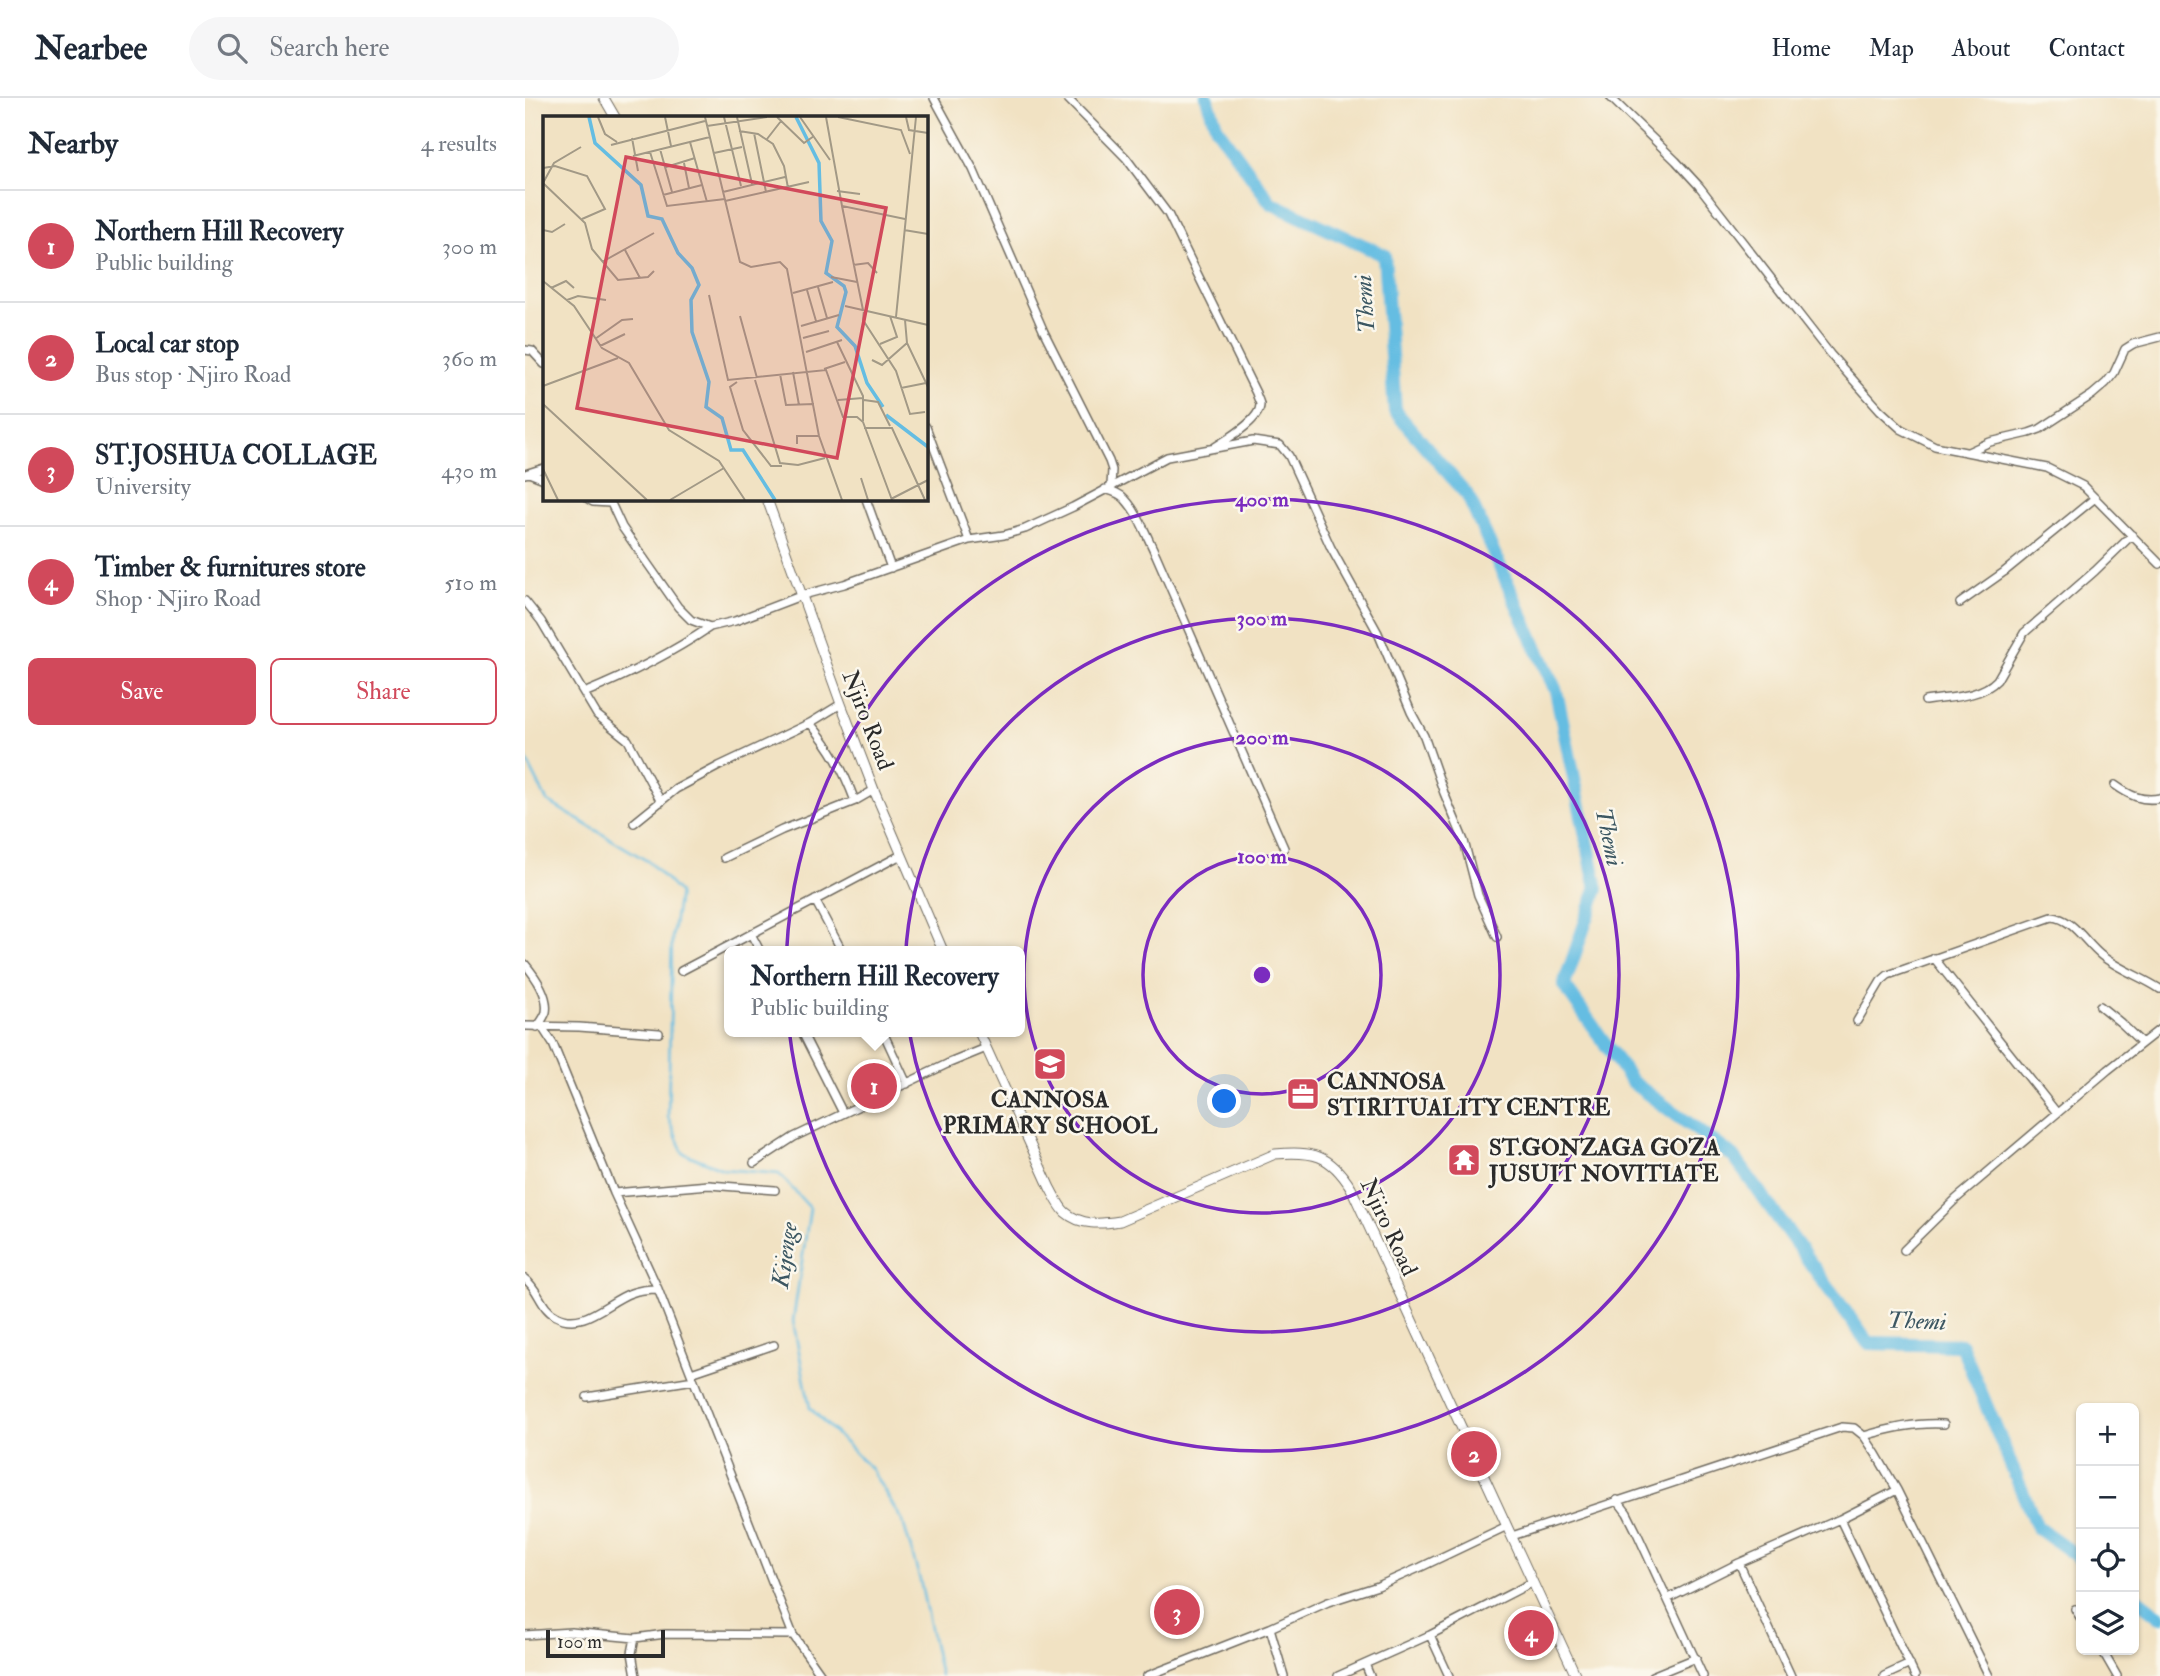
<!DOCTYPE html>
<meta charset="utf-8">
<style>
:root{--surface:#fff;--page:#f6f6f7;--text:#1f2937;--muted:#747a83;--line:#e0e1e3;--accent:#d1495b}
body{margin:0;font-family:"IM FELL Double Pica",serif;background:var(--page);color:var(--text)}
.controls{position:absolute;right:21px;bottom:21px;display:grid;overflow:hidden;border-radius:10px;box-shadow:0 2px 5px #0004}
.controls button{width:63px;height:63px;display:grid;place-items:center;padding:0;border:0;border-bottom:2px solid var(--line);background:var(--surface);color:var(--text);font:35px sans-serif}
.scale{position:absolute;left:21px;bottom:18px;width:119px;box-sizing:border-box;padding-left:7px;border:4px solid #2b2b2b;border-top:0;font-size:19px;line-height:24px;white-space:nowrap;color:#2b2b2b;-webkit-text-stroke:5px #fbf7ec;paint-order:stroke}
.you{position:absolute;left:700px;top:1004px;width:24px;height:24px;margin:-18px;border:5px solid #fff;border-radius:50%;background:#1a73e8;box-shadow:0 0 0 10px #1a73e833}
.badge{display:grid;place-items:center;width:46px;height:46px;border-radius:50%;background:var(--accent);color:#fff;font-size:23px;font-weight:700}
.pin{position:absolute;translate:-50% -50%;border:4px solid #fff;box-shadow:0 2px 7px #0006}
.popup{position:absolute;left:199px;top:848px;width:301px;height:91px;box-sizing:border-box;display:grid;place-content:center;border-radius:10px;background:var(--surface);filter:drop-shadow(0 2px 5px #0005);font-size:23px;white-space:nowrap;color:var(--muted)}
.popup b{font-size:26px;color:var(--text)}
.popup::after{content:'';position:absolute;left:50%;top:100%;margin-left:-14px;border:14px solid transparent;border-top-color:var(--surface)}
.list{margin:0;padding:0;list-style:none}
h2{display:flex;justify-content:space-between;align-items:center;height:91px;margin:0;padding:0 28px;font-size:30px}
h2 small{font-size:23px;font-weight:400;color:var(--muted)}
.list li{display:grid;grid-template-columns:46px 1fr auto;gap:21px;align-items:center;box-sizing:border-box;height:112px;padding:0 28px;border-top:2px solid var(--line)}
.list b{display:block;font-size:26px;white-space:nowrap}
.list p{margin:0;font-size:23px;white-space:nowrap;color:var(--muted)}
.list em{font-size:23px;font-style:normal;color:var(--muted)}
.actions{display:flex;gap:14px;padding:21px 28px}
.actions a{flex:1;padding:16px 0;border:2px solid var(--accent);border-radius:10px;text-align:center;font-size:24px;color:var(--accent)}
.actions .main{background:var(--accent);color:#fff}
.icon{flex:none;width:38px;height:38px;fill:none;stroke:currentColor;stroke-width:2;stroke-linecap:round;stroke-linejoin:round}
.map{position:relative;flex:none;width:1635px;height:1578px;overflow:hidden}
header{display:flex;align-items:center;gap:42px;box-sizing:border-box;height:98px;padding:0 35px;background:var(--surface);border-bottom:2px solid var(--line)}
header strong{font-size:33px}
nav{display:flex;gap:38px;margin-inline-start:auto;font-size:24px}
.search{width:490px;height:63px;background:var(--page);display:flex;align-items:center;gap:18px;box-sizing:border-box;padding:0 24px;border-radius:38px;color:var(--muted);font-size:26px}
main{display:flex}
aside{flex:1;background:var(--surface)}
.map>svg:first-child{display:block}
</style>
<header>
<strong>Nearbee</strong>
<div class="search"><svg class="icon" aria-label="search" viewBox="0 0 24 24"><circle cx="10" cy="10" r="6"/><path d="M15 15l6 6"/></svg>Search here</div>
<nav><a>Home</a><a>Map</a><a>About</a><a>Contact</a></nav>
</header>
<main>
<aside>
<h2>Nearby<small>4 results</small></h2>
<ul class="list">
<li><span class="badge">1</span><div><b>Northern Hill Recovery</b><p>Public building</p></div><em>300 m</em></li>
<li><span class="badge">2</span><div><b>Local car stop</b><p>Bus stop · Njiro Road</p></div><em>360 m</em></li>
<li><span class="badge">3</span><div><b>ST.JOSHUA COLLAGE</b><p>University</p></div><em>430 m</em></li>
<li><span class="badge">4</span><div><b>Timber &amp; furnitures store</b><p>Shop · Njiro Road</p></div><em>510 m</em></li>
</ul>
<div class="actions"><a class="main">Save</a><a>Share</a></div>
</aside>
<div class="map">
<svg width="1635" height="1578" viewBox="0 0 1635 1578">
<rect width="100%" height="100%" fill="#fbf7ec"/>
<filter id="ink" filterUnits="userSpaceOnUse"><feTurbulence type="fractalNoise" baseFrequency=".0143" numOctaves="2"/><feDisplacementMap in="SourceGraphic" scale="14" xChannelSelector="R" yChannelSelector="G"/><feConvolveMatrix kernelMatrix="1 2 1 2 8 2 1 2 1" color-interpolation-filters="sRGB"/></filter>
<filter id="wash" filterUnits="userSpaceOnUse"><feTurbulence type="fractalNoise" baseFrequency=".00686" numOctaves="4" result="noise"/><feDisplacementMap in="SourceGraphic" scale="28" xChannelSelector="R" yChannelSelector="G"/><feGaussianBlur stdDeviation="1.57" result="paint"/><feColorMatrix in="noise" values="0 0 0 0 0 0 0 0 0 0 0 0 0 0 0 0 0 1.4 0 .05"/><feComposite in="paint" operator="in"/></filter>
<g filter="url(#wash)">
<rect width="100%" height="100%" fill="#f1e2c3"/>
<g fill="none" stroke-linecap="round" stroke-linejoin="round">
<path stroke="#65bde2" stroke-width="2.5" d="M0,659L22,703L124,764L154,795L147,840L143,1019L158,1055L198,1071L254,1076L285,1110L268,1223L285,1310L346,1371L378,1424L395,1482L415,1578"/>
<path stroke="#65bde2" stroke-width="14" d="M682,0L692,30L746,105L859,157L870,313L943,398L1031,593L1072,791L1039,887L1107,984L1209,1059L1343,1245L1436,1247L1512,1429L1556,1461
M1609,1499L1635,1519"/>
</g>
</g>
<g filter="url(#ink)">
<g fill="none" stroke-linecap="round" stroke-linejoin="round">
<defs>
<path id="minor" d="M409,0L448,71L519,234L584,363L587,372L586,387
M542,0L601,60L643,116L731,295C732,299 734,302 735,306C736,322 702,341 690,349
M1086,0L1151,63L1174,88L1305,256L1355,312L1376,331L1410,348L1522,370L1558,388L1635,466
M0,252L7,253L19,266
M401,329L444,442
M1443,354L1465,344L1504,335L1515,331L1567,297L1581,285L1589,275L1600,251L1608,246L1635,239
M4,375L19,381
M0,376L19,370
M580,391C587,393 595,395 600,401C614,416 622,439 631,457L759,750
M63,401L68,404L85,405
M84,401L97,429L153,509L166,522L185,529L210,523L278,497L319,486L444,442L479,437L500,431L548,409L642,359L728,343L755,347L764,358L806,450L853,535L886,614L899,638L919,695L939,743L953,797L972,839
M341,401L366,470
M0,503L16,523L72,617L103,642L136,704
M1435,505L1479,474L1570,400
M59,595C103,577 145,556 185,529
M1400,603C1423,599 1455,600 1472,582L1499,535L1570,473L1607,437
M285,625C307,651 318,671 330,703
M1590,687C1604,697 1617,704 1635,700
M109,725L151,691L194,668L285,625L316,606
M199,760L257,732L330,703L349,692
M290,802L317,853
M226,836L235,853
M1409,860L1532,1015
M0,866C10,878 24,898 21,914C19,920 15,925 12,929
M156,873L376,757
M1575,908L1596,925L1617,945
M1332,923L1356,883L1363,877L1527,819C1548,820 1561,846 1577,858C1595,872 1617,879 1635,891
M0,928L54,929L134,935
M17,929L28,946L89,1095L133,1191L268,1537
M277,934L318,1015
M358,934L382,986
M229,1065L269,1039L422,966L461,950
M89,1095L184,1087L250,1092
M1379,1152L1431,1101L1583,972L1635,931
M0,1181C14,1191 15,1210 31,1218C58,1233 83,1203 106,1195C114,1192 124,1191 133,1191
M166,1275L249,1247
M62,1299L169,1282
M1339,1338C1365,1330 1391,1324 1419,1326
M1092,1402L1102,1415L1112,1435L1178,1578
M1315,1421L1390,1578
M987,1438L1317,1329L1329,1330L1339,1338L1351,1356L1372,1392L1464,1578
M1214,1465L1266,1578
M1144,1500L1214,1465L1315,1421L1372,1392
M1550,1511L1556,1521
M745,1530L759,1578
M0,1537L46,1534L110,1540L140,1536L268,1537L297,1578
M905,1537L924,1578
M110,1540L107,1555L111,1578
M1577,1552L1592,1578
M840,1566L845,1578
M622,1578L745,1530L803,1504L853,1488L896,1469L982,1428
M813,1578L905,1537L1008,1484
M1127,1578L1171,1560
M1359,1578L1385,1566"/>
<path id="tertiary" d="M79,0L90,19
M242,401L316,606L349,692L418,853
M454,934L525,1090C529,1097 534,1108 540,1114C556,1128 576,1126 595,1123L750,1056C788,1053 805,1056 826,1090L1051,1578"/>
</defs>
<use href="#minor" stroke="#706b60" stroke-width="10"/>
<use href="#tertiary" stroke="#706b60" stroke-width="11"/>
<use href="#minor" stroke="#fff" stroke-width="7"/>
<use href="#tertiary" stroke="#fff" stroke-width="9"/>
</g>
</g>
<g fill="none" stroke="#7b2cbf" stroke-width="3.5">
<circle cx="737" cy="877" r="119"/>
<circle cx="737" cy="877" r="238"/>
<circle cx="737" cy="877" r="357"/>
<circle cx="737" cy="877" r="476"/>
</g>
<defs>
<symbol id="school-square" viewBox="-11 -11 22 22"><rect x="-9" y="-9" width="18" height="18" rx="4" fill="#d1495b" stroke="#fbf7ec"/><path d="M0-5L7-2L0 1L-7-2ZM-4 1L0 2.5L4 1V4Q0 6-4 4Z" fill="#fff"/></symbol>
<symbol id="office-square" viewBox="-11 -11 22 22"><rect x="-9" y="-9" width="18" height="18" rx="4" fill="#d1495b" stroke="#fbf7ec"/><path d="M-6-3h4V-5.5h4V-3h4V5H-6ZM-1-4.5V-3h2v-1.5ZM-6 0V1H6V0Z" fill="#fff"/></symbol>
<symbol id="temple-square" viewBox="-11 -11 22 22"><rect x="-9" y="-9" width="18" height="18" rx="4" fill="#d1495b" stroke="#fbf7ec"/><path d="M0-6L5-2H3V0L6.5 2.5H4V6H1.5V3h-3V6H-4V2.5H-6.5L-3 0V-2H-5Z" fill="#fff"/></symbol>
</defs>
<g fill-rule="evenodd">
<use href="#school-square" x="506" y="947" width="38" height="38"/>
<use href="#office-square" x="759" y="977" width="38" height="38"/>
<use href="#temple-square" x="920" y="1043" width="38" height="38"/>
</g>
<g text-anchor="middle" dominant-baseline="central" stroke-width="5" stroke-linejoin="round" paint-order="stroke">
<g font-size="23" fill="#2b2b2b" stroke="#fbf7ec">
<text transform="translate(343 622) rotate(69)">Njiro Road</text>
<text transform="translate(864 1129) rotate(65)">Njiro Road</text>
</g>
<g font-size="23" font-weight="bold" fill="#2b2b2b" stroke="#fbf7ec" text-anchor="start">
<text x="802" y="983">CANNOSA<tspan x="802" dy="26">STIRITUALITY CENTRE</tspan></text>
<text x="525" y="1001" text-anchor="middle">CANNOSA<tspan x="525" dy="26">PRIMARY SCHOOL</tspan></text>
<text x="964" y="1049">ST.GONZAGA GOZA<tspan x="964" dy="26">JUSUIT NOVITIATE</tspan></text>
</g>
<g font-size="24" font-style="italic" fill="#3c5762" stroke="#fbf7ec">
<text transform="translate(840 206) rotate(-94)">Themi</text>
<text transform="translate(1084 739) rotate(78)">Themi</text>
<text transform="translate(260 1157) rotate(-82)">Kijenge</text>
<text transform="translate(1392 1223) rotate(2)">Themi</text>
</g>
</g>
<g transform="translate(18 18)">
<rect width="385" height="385" fill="#f1e2c3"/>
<path fill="none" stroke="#65bde2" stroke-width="3.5" d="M46,1L52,27L98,69L105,100L119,103L135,137L149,152L156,169L148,184L149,216L166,266L163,291L179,302L188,334H200L232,384M253,1L276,47L278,105L289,125L283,157L301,170L303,176L294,211L312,230L324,267L340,291M343,299L385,331"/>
<path fill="none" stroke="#a29986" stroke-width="2" d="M55,1L62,18L74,26M122,1L128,30M162,1L197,146L208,151L237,146L244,153L276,320L299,384M181,1L198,70M194,1L209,68M234,1L261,27L271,20M257,1L287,44M283,1L299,90L362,103M295,1L358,14L367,38M363,1L366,14L385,17M164,10L224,1M196,15L215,18L230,28L241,50L245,72M211,17L223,76M89,22L95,55M224,23L238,5M147,26L164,86M68,29L162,5M38,31L11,47L0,67L42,107L49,133L75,164L105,161L111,155M117,33L129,76M107,36L124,90L182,83M171,37L199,31M90,40L167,21M141,47L146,72M123,51L152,42M0,52L12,50L44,60L62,93L39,103M294,75L317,78M180,76L242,61M120,79L159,69M182,85L266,66M299,90L320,194M0,114L9,116L22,108M361,114L385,118M82,134L97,162M59,146L111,117M310,149L325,147L334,157M288,161L314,166M0,165L31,190L59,232L86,247L126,314L176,345L202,384M275,171L284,202M8,172L23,165L31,172M264,174L273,205M250,177L290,166M166,179L185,264L283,254L300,301H314L320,306L349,384M24,184L35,180L63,184M302,190L385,209M321,194L320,204L353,255L367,298L382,296M197,200L214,262M353,201L373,1M362,204L364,227L385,271M258,210L296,199M260,222L286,215M52,223L79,204L90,203M294,226L320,280V305M337,228L354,221L347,200M57,230L82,218M263,236L299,224M329,244L339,249L364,227M281,253L302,246M250,256L256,289M237,258L243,289L271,288M212,264L237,347L255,349L282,342M194,266L187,271L200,314L228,350H239M0,270L75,242M358,272L383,267M295,284L320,282M321,284L335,286L347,310M0,288L104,384M321,312H349L382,384M254,328V320H276M0,353L15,384M318,362L325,384M348,383L385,364M127,384L181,352"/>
<path fill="#d1495b" fill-opacity="0.15" stroke="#d1495b" stroke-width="3.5" d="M83,41L343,92L294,342L34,292Z"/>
<rect width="385" height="385" fill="none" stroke="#2b2b2b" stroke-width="3.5"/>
</g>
<circle cx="737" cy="877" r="10" fill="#7b2cbf" stroke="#fbf7ec" stroke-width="3.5"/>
<g font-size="21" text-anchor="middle" font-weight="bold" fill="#7b2cbf" stroke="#fbf7ec" stroke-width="5" stroke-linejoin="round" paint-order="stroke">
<text x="737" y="408">400 m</text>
<text x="737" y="527">300 m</text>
<text x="737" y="646">200 m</text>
<text x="737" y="765">100 m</text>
</g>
</svg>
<div class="controls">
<button>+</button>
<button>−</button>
<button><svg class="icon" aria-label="locate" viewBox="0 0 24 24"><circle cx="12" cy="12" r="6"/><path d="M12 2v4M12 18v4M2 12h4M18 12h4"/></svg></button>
<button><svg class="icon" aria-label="layers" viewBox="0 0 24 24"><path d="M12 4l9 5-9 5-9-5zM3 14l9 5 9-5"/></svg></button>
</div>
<div class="scale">100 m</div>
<div class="you"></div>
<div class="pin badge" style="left:349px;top:988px">1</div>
<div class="popup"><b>Northern Hill Recovery</b>Public building</div>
<div class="pin badge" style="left:949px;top:1356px">2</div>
<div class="pin badge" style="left:652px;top:1514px">3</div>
<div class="pin badge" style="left:1006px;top:1535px">4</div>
</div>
</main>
